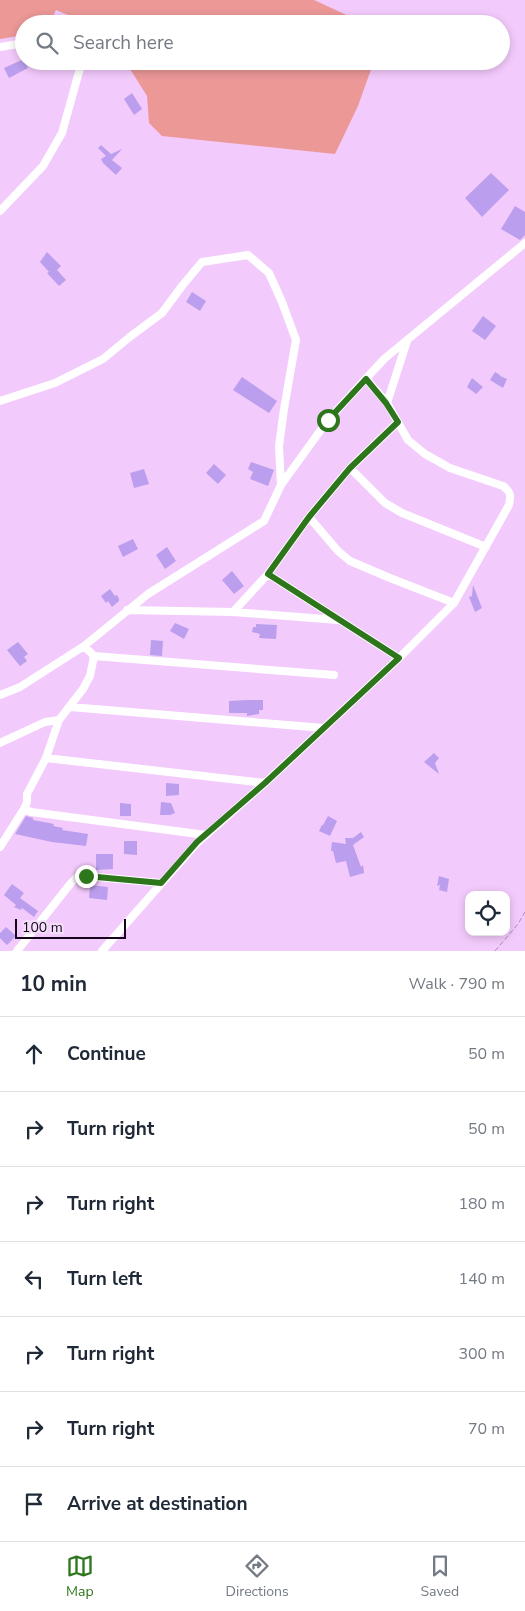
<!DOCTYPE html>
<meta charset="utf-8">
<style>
:root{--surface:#fff;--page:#f2f2f3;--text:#1f2937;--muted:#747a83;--line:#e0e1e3;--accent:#2d761b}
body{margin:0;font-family:"Nunito Sans",sans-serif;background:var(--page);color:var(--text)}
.controls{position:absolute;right:15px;bottom:15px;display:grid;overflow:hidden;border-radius:10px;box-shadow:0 2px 8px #0003}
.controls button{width:45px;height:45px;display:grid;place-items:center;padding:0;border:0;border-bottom:1px solid var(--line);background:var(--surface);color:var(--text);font:25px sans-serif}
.scale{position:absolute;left:15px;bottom:12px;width:111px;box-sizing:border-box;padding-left:5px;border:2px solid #17051b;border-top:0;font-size:14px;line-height:18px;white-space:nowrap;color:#17051b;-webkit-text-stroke:4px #f4dff9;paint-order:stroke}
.stop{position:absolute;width:15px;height:15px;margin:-11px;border:4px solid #2d761b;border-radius:50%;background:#fff}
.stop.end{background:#2d761b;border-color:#fff;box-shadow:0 1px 5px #0008}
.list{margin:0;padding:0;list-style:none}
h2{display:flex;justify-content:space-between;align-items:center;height:65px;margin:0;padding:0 20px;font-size:21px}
h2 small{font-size:16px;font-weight:400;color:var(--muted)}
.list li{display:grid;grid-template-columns:32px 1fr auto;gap:15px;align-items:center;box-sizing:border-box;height:75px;padding:0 20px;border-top:1px solid var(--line)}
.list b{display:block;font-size:19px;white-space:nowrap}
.list em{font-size:16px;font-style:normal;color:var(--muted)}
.icon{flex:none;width:28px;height:28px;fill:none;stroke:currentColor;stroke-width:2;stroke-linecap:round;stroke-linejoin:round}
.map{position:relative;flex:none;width:525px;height:951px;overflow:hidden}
.search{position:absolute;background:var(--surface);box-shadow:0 2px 8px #0003;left:15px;right:15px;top:15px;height:55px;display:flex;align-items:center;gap:12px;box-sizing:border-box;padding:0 18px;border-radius:28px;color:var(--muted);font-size:19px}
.sheet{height:590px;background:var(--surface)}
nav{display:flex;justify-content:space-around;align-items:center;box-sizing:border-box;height:70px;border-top:1px solid var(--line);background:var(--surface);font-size:14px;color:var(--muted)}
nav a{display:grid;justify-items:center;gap:2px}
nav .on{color:var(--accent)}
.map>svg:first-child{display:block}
</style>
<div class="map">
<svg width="525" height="951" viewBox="0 0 525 951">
<rect width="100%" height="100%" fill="#f3cafc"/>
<path fill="#eb9897" d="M0,0H314L366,24H83L75,18L56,10L49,24H24V35L0,39Z
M125,61H374L358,106L335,154L162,136L149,123L147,96Z"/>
<path fill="#bb9eed" d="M24,59L28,68L9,78L4,68Z
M132,93L142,109L134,115L124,99Z
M101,145L111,154L122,149L112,160L122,168L116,175L103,163L101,159L106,156L98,148Z
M491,173L509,190L482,217L465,198Z
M515,206L525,212V235L520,240L501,229Z
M47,252L61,266L57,270L66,280L59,286L47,273L49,272L40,262Z
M192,292L206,301L200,311L186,302Z
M483,316L496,326L485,340L472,331Z
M495,372L500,375V376L507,379L503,388L490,380Z
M242,377L277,401L269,413L233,390Z
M472,378L483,387L476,394L467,387Z
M251,462L274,470L268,486L250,479L253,472L248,469Z
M214,464L226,475L218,484L206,473Z
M144,469L149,484L134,488L130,473Z
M133,539L138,549L123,557L118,546Z
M167,547L176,561L165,569L156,555Z
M232,571L244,586L234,594L222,580Z
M473,585L482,608L475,612L469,597L472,596Z
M110,589L115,596L117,595L119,599V601L112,607L108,601L106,603L101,596Z
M175,623L189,629L184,639L170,631Z
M256,624L277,625L276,639L259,638L260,634L252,632L253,627H256Z
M151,640L163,641L162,656L150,655Z
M18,642L28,654L24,657L27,661L20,666L7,650Z
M247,700H263V710H259V714L247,716V713H229V701Z
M434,753L439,758L435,763L439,774L424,762Z
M166,783L179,784V795L166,796Z
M161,802L171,803L175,813L170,815H160Z
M120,803L131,804V816H120Z
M26,816L33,818V820L54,824L53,826L63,828L62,830L88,834L86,846L52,842L15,834Z
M328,816L337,821L330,836L319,831L322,825H323Z
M361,832L364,837L353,845L361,867L363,865L364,873L350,877L346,861L336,863L333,851H331L332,842L346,844L345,838H353Z
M124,841H137V855L124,854Z
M96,854H113V869L96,870Z
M439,876L449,879L447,892L439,890L440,885L437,886Z
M12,884L24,893L20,898L38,911L34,917L22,908L21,910L14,907L16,905L4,895Z
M90,885L108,887L107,900L89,898Z
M6,927L16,936L7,945L0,938V933Z"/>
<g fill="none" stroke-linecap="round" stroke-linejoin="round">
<path stroke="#ae8cb5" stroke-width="1" stroke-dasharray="5 2.5" stroke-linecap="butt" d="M495,951L518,924L525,912"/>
<path stroke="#fff" stroke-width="8" d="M0,47L24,43
M0,211L43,166L62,133L82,61
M0,401L55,383L103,359L131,336L162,313L182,286L202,262L248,255L269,273L282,302L296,340L284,409L279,446L281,485
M387,403L407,341
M350,468L385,503L402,513L486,547
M309,517L338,551L350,561L390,578L454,603
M268,574L399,658
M127,610L233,612L338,620
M233,612L268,574L309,517L350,468L398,422
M84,646L94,656L90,676L83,689L59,720L46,758L27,794V802L24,809L31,812L206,835
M94,656L334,675
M0,695L20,687L84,646L148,594L264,521L281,485L328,420L384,359L525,243
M70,707L324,728
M0,743L45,722L59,720
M46,758L265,783
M0,847L24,809
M17,951L71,883L76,878L86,876L161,883
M102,951L197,843L265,783L399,658L454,603L509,505C511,495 511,492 503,486L450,468L425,454L408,440L387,403L366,379"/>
</g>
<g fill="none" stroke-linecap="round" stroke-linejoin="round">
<path stroke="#2d761b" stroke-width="6" d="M86,876L161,883L197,842L265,783L399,658L268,574L309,517L350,468L398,422L386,403L366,379L328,420"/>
</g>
</svg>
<div class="controls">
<button><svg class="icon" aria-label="locate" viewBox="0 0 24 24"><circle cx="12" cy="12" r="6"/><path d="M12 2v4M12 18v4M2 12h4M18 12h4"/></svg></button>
</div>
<div class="scale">100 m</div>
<div class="stop" style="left:328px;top:420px"></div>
<div class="stop end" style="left:86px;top:876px"></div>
<div class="search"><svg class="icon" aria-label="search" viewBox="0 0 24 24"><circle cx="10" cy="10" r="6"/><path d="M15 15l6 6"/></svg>Search here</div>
</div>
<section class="sheet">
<h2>10 min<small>Walk · 790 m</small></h2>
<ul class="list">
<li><svg class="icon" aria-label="ahead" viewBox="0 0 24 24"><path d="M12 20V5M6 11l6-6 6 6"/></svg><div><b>Continue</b></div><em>50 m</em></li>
<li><svg class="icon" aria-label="right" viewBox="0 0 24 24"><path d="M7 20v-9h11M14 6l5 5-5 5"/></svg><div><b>Turn right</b></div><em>50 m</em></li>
<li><svg class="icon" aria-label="right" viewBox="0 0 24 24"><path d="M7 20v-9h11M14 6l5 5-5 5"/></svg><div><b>Turn right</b></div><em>180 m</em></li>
<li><svg class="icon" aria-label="left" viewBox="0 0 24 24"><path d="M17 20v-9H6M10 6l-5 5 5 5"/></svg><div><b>Turn left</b></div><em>140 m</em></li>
<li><svg class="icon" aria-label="right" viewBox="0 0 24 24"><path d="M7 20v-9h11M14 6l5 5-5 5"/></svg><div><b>Turn right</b></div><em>300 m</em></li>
<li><svg class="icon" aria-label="right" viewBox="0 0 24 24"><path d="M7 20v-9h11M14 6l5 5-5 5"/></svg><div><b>Turn right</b></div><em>70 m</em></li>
<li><svg class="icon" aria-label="arrive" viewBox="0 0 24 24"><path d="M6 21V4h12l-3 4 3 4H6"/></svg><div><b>Arrive at destination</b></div></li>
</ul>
</section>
<nav>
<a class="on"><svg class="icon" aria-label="map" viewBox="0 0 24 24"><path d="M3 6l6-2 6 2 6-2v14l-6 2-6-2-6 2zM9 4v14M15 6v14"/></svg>Map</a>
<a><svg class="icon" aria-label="directions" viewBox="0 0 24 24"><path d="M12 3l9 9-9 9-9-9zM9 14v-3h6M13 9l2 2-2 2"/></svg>Directions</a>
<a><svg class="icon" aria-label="saved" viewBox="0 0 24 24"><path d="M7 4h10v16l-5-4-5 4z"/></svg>Saved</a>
</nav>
